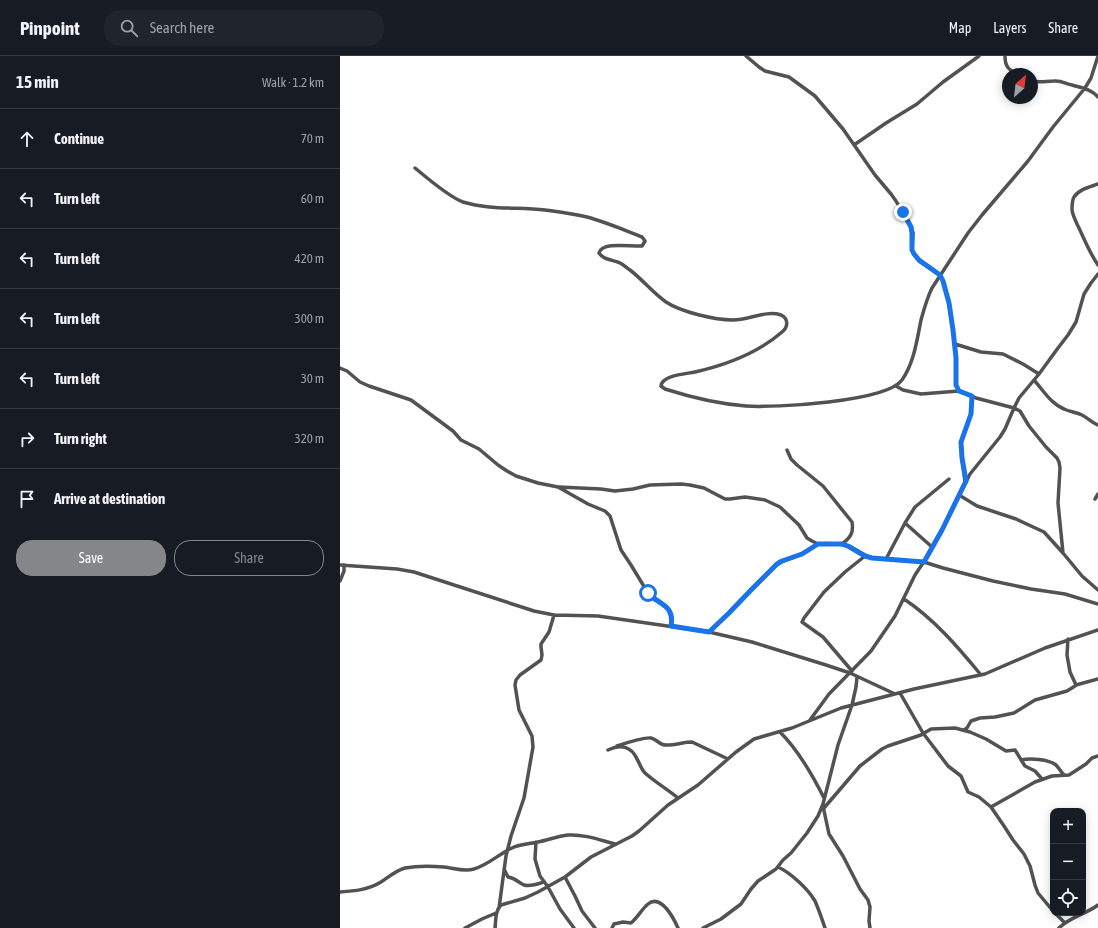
<!DOCTYPE html>
<meta charset="utf-8">
<style>
:root{--surface:#171b24;--page:#20242c;--text:#f1f3f6;--muted:#9ea1a6;--line:#363941;--accent:#858687}
body{margin:0;font-family:"Asap Condensed",sans-serif;background:var(--page);color:var(--text)}
.controls{position:absolute;right:12px;bottom:12px;display:grid;overflow:hidden;border-radius:8px;box-shadow:0 2px 10px #0003}
.controls button{width:36px;height:36px;display:grid;place-items:center;padding:0;border:0;border-bottom:1px solid var(--line);background:var(--surface);color:var(--text);font:20px sans-serif}
.compass{position:absolute;left:662px;top:12px;width:36px;height:36px;border-radius:50%;background:var(--surface);box-shadow:0 2px 10px #0003;rotate:28deg}
.stop{position:absolute;width:12px;height:12px;margin:-9px;border:3px solid #1a73e8;border-radius:50%;background:#fff}
.stop.end{background:#1a73e8;border-color:#fff;box-shadow:0 1px 4px #0008}
.list{margin:0;padding:0;list-style:none}
h2{display:flex;justify-content:space-between;align-items:center;height:52px;margin:0;padding:0 16px;font-size:17px}
h2 small{font-size:13px;font-weight:400;color:var(--muted)}
.list li{display:grid;grid-template-columns:26px 1fr auto;gap:12px;align-items:center;box-sizing:border-box;height:60px;padding:0 16px;border-top:1px solid var(--line)}
.list b{display:block;font-size:15px;white-space:nowrap}
.list em{font-size:13px;font-style:normal;color:var(--muted)}
.actions{display:flex;gap:8px;padding:12px 16px}
.actions a{flex:1;padding:9px 0;border:1px solid var(--accent);border-radius:16px;text-align:center;font-size:14px;color:var(--accent)}
.actions .main{background:var(--accent);color:#fff}
.icon{flex:none;width:22px;height:22px;fill:none;stroke:currentColor;stroke-width:2;stroke-linecap:round;stroke-linejoin:round}
.map{position:relative;flex:none;width:758px;height:872px;overflow:hidden}
header{display:flex;align-items:center;gap:24px;box-sizing:border-box;height:56px;padding:0 20px;background:var(--surface);border-bottom:1px solid var(--line)}
header strong{font-size:19px}
nav{display:flex;gap:22px;margin-inline-start:auto;font-size:14px}
.search{width:280px;height:36px;background:var(--page);display:flex;align-items:center;gap:10px;box-sizing:border-box;padding:0 14px;border-radius:16px;color:var(--muted);font-size:15px}
main{display:flex}
aside{flex:1;background:var(--surface)}
.map>svg:first-child{display:block}
</style>
<header>
<strong>Pinpoint</strong>
<div class="search"><svg class="icon" aria-label="search" viewBox="0 0 24 24"><circle cx="10" cy="10" r="6"/><path d="M15 15l6 6"/></svg>Search here</div>
<nav><a>Map</a><a>Layers</a><a>Share</a></nav>
</header>
<main>
<aside>
<h2>15 min<small>Walk · 1.2 km</small></h2>
<ul class="list">
<li><svg class="icon" aria-label="ahead" viewBox="0 0 24 24"><path d="M12 20V5M6 11l6-6 6 6"/></svg><div><b>Continue</b></div><em>70 m</em></li>
<li><svg class="icon" aria-label="left" viewBox="0 0 24 24"><path d="M17 20v-9H6M10 6l-5 5 5 5"/></svg><div><b>Turn left</b></div><em>60 m</em></li>
<li><svg class="icon" aria-label="left" viewBox="0 0 24 24"><path d="M17 20v-9H6M10 6l-5 5 5 5"/></svg><div><b>Turn left</b></div><em>420 m</em></li>
<li><svg class="icon" aria-label="left" viewBox="0 0 24 24"><path d="M17 20v-9H6M10 6l-5 5 5 5"/></svg><div><b>Turn left</b></div><em>300 m</em></li>
<li><svg class="icon" aria-label="left" viewBox="0 0 24 24"><path d="M17 20v-9H6M10 6l-5 5 5 5"/></svg><div><b>Turn left</b></div><em>30 m</em></li>
<li><svg class="icon" aria-label="right" viewBox="0 0 24 24"><path d="M7 20v-9h11M14 6l5 5-5 5"/></svg><div><b>Turn right</b></div><em>320 m</em></li>
<li><svg class="icon" aria-label="arrive" viewBox="0 0 24 24"><path d="M6 21V4h12l-3 4 3 4H6"/></svg><div><b>Arrive at destination</b></div></li>
</ul>
<div class="actions"><a class="main">Save</a><a>Share</a></div>
</aside>
<div class="map">
<svg width="758" height="872" viewBox="0 0 758 872">
<rect width="100%" height="100%" fill="#fff"/>
<g fill="none" stroke-linecap="round" stroke-linejoin="round">
<path stroke="#525252" stroke-width="3.5" d="M406,0L419,11L425,15L449,21L475,40L503,73L535,119L551,138L556,145L571,171L573,177L572,194L574,198L579,205L600,219L603,225L609,247L613,274L616,302V329L619,335
M665,0C665,10 668,13 676,18
M692,25C700,27 706,25 714,25C721,24 726,28 732,29C742,32 751,33 758,41
M514,89L546,67L577,48L603,26L639,0
M75,112C87,122 109,141 123,146C149,154 178,151 205,154C219,156 234,158 247,161C266,166 284,174 302,181L305,185L302,190C292,191 262,185 259,197C263,204 274,204 280,207C284,209 287,212 290,214C303,224 313,237 326,246C341,256 375,264 393,264C409,264 426,254 441,259C449,263 448,271 442,276C418,297 386,309 355,316C346,318 322,319 321,330L325,333C350,341 380,348 406,350C434,352 546,346 562,324C574,307 577,284 581,264C584,253 587,242 592,232L628,177L642,159L688,105L713,71L745,32L751,22L758,0
M758,128C750,131 739,133 734,141C732,145 732,149 732,153C732,158 735,163 737,168C744,182 749,196 758,209
M615,288L641,296L663,298L683,308L699,318
M0,312L7,315L20,326L29,330L71,344L113,375L121,384L139,393L158,409L167,415L176,420L198,427L218,431L248,448L265,455L270,460L281,494L291,509L308,537L315,544L326,550L328,553L332,562L331,570
M694,324C703,334 711,348 724,353C730,356 736,356 742,359C748,362 752,367 758,369
M556,330L563,334L581,338L619,335L636,342L674,352L680,355L689,370L706,391L717,402L719,406L720,412L718,447L723,497
M447,394L451,403L457,409L483,430L512,466C514,477 510,482 502,488
M625,425L622,402L621,386L631,358L632,340
M219,431L261,433L275,435L293,433L310,429L341,428L350,429L364,432L385,443H390L405,441L425,444L440,451L459,469L467,482L472,485L478,488
M619,439L637,450L676,463L704,476L723,497L742,520L758,534
M755,443L758,438
M565,467L592,491
M546,503L565,467L575,451L609,423
M0,509L57,513L74,516L194,555L214,559L258,560L369,576L412,586L486,609L510,617L555,638
M0,525L4,515V509
M564,543C594,563 618,591 641,619
M369,576L389,557L411,534L437,508C444,504 451,503 457,500C464,497 470,493 476,489C483,486 500,488 507,490C516,493 523,499 532,502L584,506L603,512L653,525L691,533L725,538L758,548
M512,615L483,581L462,566L464,562L484,536L505,516L525,500
M736,629L758,623
M560,637L583,677L608,710L621,720L628,736L639,741L651,751L664,770L673,784L684,798L690,810L695,829L698,837L713,855
M470,664L489,638L531,595L555,560L575,519L589,498L602,474L630,418L660,381L665,373L674,352L679,342L699,318L718,292L728,279L736,266L744,238L751,227L758,218
M624,674L627,672L631,665L640,662L655,661L674,657L695,644L727,635L735,630L736,629L730,616L727,599L728,583
M440,676C459,695 472,718 484,742
M277,690C283,688 305,681 311,682C317,683 320,690 327,689C336,689 344,686 352,686L388,703
M268,694C281,688 291,690 297,703C300,708 301,713 305,717C315,726 327,733 338,742
M681,704C690,702 708,703 716,709C719,712 721,716 724,719
M483,750L489,778L503,800L520,833L528,844L530,851L529,865L530,872
M651,751L695,726L712,720L729,719L746,708L752,702L758,700
M484,752L520,710L542,693L548,690L581,679L591,673L615,672L630,676L646,683L666,695L675,694L685,710L695,715L702,723
M196,786L195,803L200,820L208,831L220,853L234,872
M438,811C451,817 468,833 475,845C479,854 482,863 485,872
M164,813L168,821C175,822 178,826 184,829C190,831 198,828 204,826
M225,821L235,840L242,855L255,872
M0,836C14,835 28,834 41,826C49,821 55,815 65,812C75,810 93,810 104,811C114,812 124,816 134,813C148,809 159,798 172,792C180,788 189,788 198,786C208,784 218,780 228,779C244,778 260,784 275,788
M159,852L166,800L171,780L184,742L193,691L192,680L179,654L175,629L176,624L180,619L201,604L202,599L201,591V588L209,576L214,559
M715,857L725,867
M125,872L142,863L156,857
M155,872C156,864 155,855 161,849L185,842L198,836L225,821L251,801L292,780L299,775L328,749L358,729L396,696L414,683L452,672L501,652L574,633L645,618L705,592L758,574
M272,872L274,868L283,866L291,867C298,861 302,853 308,848C321,837 334,863 338,872
M363,872L381,863L401,848L411,833L418,825L436,813L443,804L451,797L467,777L478,760L483,748L498,689L512,649L516,631L517,621
M719,872C730,861 746,858 758,849"/>
</g>
<g fill="none" stroke-linecap="round" stroke-linejoin="round">
<path stroke="#1a73e8" stroke-width="5" d="M308,537C319,549 335,549 331,570L369,576L389,557L411,534L437,508L442,505L462,498L478,488H502L508,490L525,500L532,502L584,506L602,474L626,425L622,402L621,386L631,358L632,340L619,335L616,329V302L613,274L609,247L603,225L600,219L579,204L574,198L572,194V177L571,171L563,156"/>
</g>
</svg>
<div class="controls">
<button>+</button>
<button>−</button>
<button><svg class="icon" aria-label="locate" viewBox="0 0 24 24"><circle cx="12" cy="12" r="6"/><path d="M12 2v4M12 18v4M2 12h4M18 12h4"/></svg></button>
</div>
<svg class="compass" viewBox="-18 -18 36 36"><path d="M0-13l5 13h-10z" fill="#e53935"/><path d="M0 13l5-13h-10z" fill="#9ea1a6"/></svg>
<div class="stop" style="left:308px;top:537px"></div>
<div class="stop end" style="left:563px;top:156px"></div>
</div>
</main>
